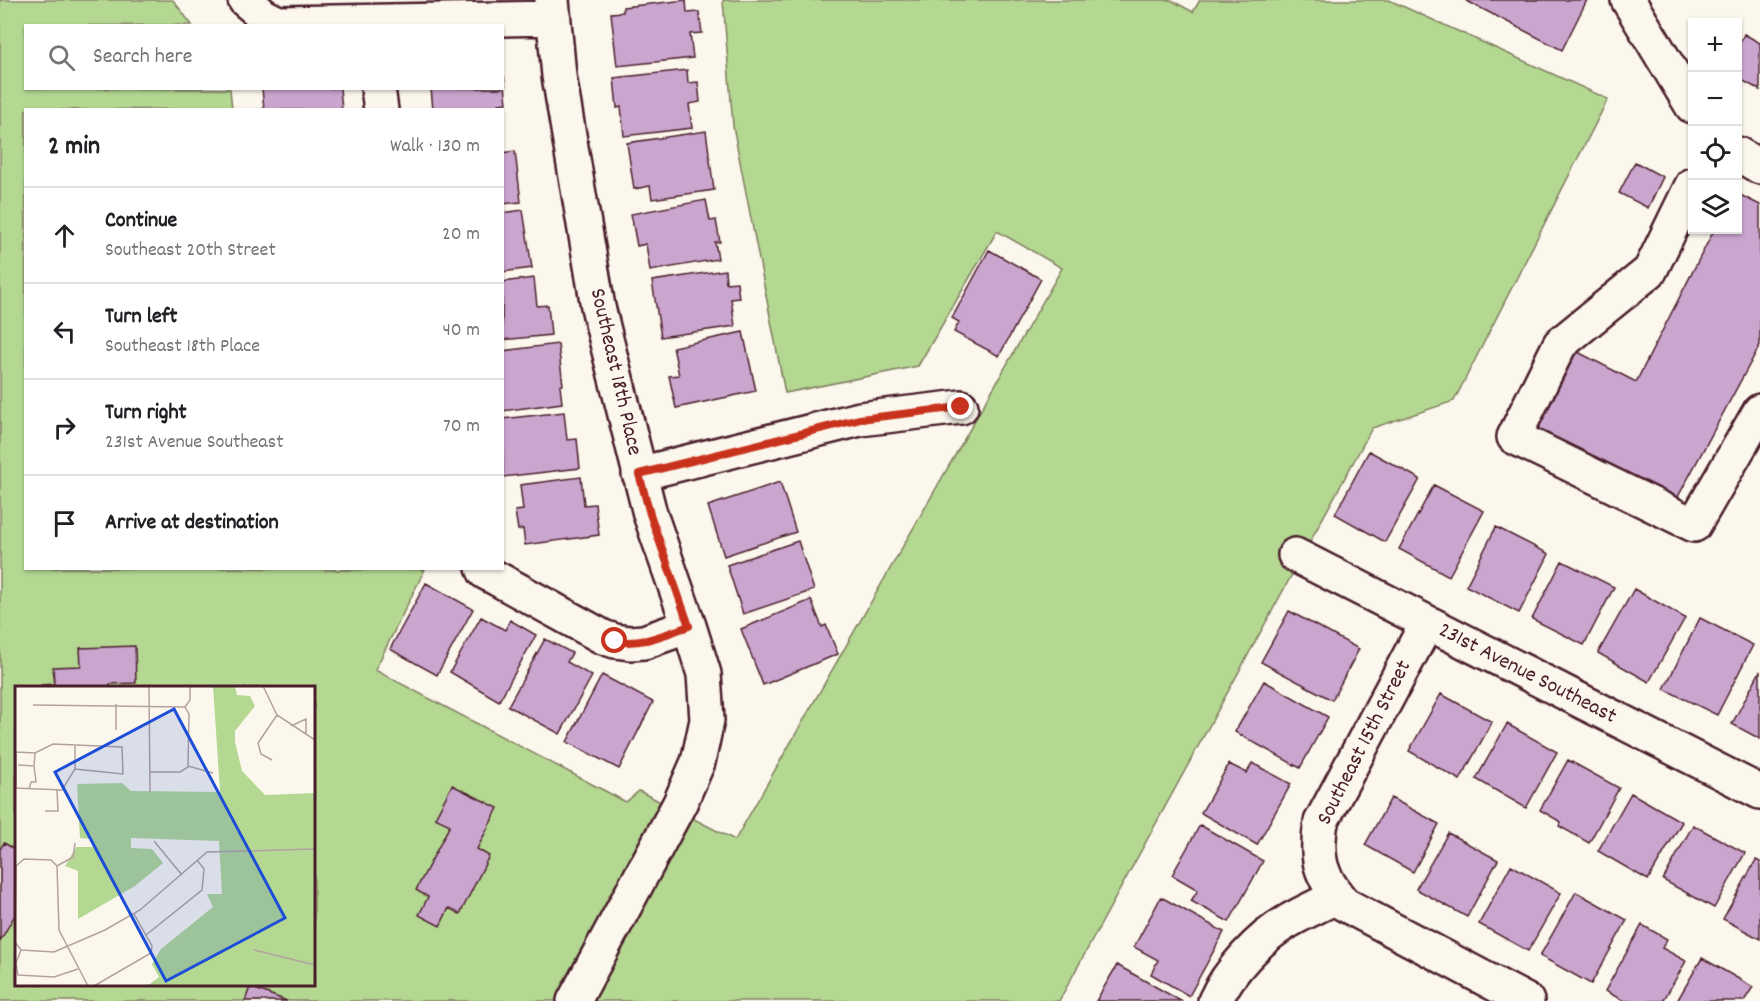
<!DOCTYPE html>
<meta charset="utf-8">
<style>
:root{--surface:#fff;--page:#f2f2f2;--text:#202124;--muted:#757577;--line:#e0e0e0}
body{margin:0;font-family:Dekko,sans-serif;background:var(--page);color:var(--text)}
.controls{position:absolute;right:18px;top:18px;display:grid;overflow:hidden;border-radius:0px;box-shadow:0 2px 4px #0004}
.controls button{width:54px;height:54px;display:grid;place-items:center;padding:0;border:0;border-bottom:2px solid var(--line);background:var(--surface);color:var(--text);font:30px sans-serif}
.stop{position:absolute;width:18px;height:18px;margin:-14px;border:4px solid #c8321e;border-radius:50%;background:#fff}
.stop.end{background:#c8321e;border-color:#fff;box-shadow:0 2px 6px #0008}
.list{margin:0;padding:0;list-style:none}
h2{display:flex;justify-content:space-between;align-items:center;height:78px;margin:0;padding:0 24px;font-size:26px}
h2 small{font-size:20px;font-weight:400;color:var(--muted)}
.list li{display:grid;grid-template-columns:39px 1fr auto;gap:18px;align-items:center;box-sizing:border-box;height:96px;padding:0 24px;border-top:2px solid var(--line)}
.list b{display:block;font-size:22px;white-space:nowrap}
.list p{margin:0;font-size:20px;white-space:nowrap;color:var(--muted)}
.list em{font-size:20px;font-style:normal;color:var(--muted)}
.icon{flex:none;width:33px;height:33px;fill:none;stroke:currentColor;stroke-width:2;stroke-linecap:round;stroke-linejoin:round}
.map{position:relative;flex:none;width:1760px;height:1001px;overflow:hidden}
.search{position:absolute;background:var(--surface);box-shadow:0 2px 4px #0004;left:24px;top:24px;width:480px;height:66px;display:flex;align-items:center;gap:15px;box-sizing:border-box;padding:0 21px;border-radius:0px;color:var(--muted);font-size:22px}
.panel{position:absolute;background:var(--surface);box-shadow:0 2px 4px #0004;left:24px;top:108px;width:480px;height:462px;border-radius:0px}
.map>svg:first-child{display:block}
</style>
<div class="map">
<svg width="1760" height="1001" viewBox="0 0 1760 1001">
<rect width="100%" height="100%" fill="#fbf7ec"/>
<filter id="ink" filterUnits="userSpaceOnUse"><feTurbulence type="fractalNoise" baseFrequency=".0167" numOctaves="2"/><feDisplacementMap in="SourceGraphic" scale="12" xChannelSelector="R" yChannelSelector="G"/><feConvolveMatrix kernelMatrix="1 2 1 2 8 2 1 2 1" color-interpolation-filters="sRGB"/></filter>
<g filter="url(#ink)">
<path fill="#b4d892" stroke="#7f7c5e" stroke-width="1.5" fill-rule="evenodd" d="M0,0H173L192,25L26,26V88L230,89L232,109L26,110V568H324L325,570L425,569L375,670L626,802L639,791L735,840L1062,268L997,231L918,366L785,393L733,126L723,0H1171L1193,12L1200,0H1389L1608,99L1454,401L1372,428L1059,1001H0ZM16,688H314V984H16Z"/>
<path fill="#caa5ce" stroke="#4a1f2b" stroke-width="1.5" d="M686,0L687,13L699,12L702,33L690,34L693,58L617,66L611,13L623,12V7Z
M1465,0H1587L1562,50Z
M1744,34L1760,43V90L1738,78V47Z
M687,70L688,83L698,82L700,102L689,104L692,128L624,136L621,107L617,108L614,78Z
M502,76H504L507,103L499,104L500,110H433L431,88H502Z
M262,88H340L342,110H264Z
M706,131L714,190L652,199L650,186L634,189L627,143Z
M515,151L521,202L502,204V153Z
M1635,162L1663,177L1648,208L1619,193Z
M1738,194L1760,205V345L1673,506L1532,436L1576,351L1636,382L1714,230H1738Z
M706,200L710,221L716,220L720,242H715L718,259L650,271L646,244L637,246L631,214Z
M523,210L532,268L502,272V213Z
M989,250L1041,279L999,356L954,332L959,322L952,318Z
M725,270L726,283L737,282L739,298L731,299L735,326L661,337L652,281Z
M534,278L537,306L548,305L551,335L502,340V282Z
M743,332L756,391L676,408L669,376L679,375L673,347Z
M558,344L563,385L560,386L562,403L502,411V351Z
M564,412L567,440L577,439L580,468L503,477L502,419Z
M1369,451L1420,479L1385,542L1335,514Z
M581,477L584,505L595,504L599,535L525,545L523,529L518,530L515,511L523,510L520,485Z
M780,482L796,532L724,556L708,506Z
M1434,485L1484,511L1449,576L1399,549Z
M1496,527L1549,554L1519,613L1466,586Z
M798,541L814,590L743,614L727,565Z
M1562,561L1614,587L1584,645L1532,619Z
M426,583L473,609L437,675L390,649Z
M1634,589L1685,618L1649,682L1598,653Z
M811,600L822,627L826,625L838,654L763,685L741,629Z
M1289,611L1359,649L1332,700L1261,662Z
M481,617L505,630L510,620L536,635L499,701L450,672Z
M1700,618L1753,645L1717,715L1664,689Z
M545,639L572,653L567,662L592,676L560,734L508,706Z
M135,646L136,683L110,684V688H41V685L54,684L53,667L81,666L80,648Z
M1760,671V739L1732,724Z
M602,675L653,702L619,769L567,742Z
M1264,681L1328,717L1300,768L1235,732Z
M1441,694L1492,722L1460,780L1409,751Z
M1507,724L1557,752L1526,808L1476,779Z
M1568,760L1619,788L1589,843L1559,826L1561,822L1540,810Z
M1252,763L1291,784L1257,845L1201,813L1229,764L1247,773Z
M452,785L498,808L477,849L489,856L460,914L449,908L440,926L419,915L428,897L416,890L450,825L435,818Z
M1631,793L1682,822L1648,880L1598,851Z
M1391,798L1439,824L1413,872L1365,845Z
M1200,825L1263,861L1229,922L1191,901L1198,890L1172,875Z
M1693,825L1745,853L1714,908L1663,880Z
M1448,833L1498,860L1467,917L1416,889Z
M4,843L16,850V913L0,941V849Z
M1756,860L1760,862V939L1723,919Z
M1511,865L1561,893L1528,951L1479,924Z
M1576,892L1627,920L1591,984L1540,956Z
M1161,897L1224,932L1189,996L1151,974L1158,960L1134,947Z
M1642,925L1667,939L1662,948L1686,961L1663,1001H1624L1605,991Z
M1702,958L1753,987L1744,1001H1677Z
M1117,965L1181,1001H1096Z
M250,987L287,1001H245Z"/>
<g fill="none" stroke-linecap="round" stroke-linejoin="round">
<defs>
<path id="minor" d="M245,0L264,16L278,23L553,18
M552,0L559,76L598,307L650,514L689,626L704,674L707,720L698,762L680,803L574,1001
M1628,0L1692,106
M378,88L381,110
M1738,154L1760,167
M1692,185L1650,271L1560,344L1514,437L1694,525L1760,411
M639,474L860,419L961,407
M1295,555L1760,792
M483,568L485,572L603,637L615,641L630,643L644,642L689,626
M1427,623L1321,822C1315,859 1320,876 1344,904L1527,1001
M1215,1001C1228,972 1259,938 1287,922C1303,912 1321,905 1337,896"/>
</defs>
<use href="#minor" stroke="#4a1f2b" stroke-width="38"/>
<use href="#minor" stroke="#fbf7ec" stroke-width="33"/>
</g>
</g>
<g fill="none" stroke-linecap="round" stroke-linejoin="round" filter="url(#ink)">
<path stroke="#c8321e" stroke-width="8" d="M615,641C644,645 663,635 689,626L650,514L639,474L860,419L961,407"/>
</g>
<g text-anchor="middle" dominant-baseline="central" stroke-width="4.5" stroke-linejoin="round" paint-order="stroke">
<g font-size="22" fill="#4a1f2b" stroke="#fbf7ec">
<text transform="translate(615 372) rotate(77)">Southeast 18th Place</text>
<text transform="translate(1527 674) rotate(27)">231st Avenue Southeast</text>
<text transform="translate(1365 743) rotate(-63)">Southeast 15th Street</text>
</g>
</g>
<g transform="translate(15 686)">
<rect width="300" height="300" fill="#fbf7ec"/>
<path d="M198,0H220L222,9L235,10L240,20L220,45V56L227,85L250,109L300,107V300H132L144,291L137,278L146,263L198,221L192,208H207L204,155L116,152V162L137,163L148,177L120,200L63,233V185L50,180L61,161H78L77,153L65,152L62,98L107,97L116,105L205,106Z" fill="#b4d892"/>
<path fill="none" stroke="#b4a19f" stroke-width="1.5" d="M134,0L135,106M248,0L262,29L300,54M101,18V44M18,19L170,21M170,21L175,14V0M276,40L291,33V49M0,66L20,67L38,58L107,61L108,88L60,83V59M1,66V102M257,74L246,68L243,57L262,29M3,79L19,80L20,67M173,80L198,87M135,86H165L173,81L174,28L170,21M0,102L47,104L60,83M14,103L16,96H21L19,80M30,125H43L42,104M139,155L167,189M42,180L58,171L60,157M131,249L187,204L189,183L182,174M6,264L39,266L90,244L125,224L192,166L300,163M6,264L0,256L1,180L9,173L36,174L42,180L44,244L73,300M6,264L1,277L3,289L39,291L63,283M239,264L300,279M79,300L136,267L137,260L119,228"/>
<path fill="#1d4ed8" fill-opacity="0.15" stroke="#1d4ed8" stroke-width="3" d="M159,23L270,232L151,295L40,86Z"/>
<rect width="300" height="300" fill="none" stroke="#4a1f2b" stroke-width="3"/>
</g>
</svg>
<div class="controls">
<button>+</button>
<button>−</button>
<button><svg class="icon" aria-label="locate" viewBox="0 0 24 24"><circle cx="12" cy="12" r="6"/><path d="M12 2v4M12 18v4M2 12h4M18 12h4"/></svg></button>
<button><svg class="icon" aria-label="layers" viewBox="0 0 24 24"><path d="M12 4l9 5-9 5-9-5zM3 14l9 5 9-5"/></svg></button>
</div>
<div class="stop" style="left:615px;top:641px"></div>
<div class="stop end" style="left:961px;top:407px"></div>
<div class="search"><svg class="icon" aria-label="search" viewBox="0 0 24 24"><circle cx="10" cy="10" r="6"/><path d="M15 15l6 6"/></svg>Search here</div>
<section class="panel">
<h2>2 min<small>Walk · 130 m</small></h2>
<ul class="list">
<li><svg class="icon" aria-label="ahead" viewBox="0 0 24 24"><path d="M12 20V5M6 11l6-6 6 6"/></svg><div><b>Continue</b><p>Southeast 20th Street</p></div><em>20 m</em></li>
<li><svg class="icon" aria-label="left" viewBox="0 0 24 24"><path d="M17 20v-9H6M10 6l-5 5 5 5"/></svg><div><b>Turn left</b><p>Southeast 18th Place</p></div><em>40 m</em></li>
<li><svg class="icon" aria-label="right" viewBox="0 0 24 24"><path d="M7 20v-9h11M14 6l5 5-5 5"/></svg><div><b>Turn right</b><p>231st Avenue Southeast</p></div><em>70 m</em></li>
<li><svg class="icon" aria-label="arrive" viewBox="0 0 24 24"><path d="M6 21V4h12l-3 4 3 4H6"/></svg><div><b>Arrive at destination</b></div></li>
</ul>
</section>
</div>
